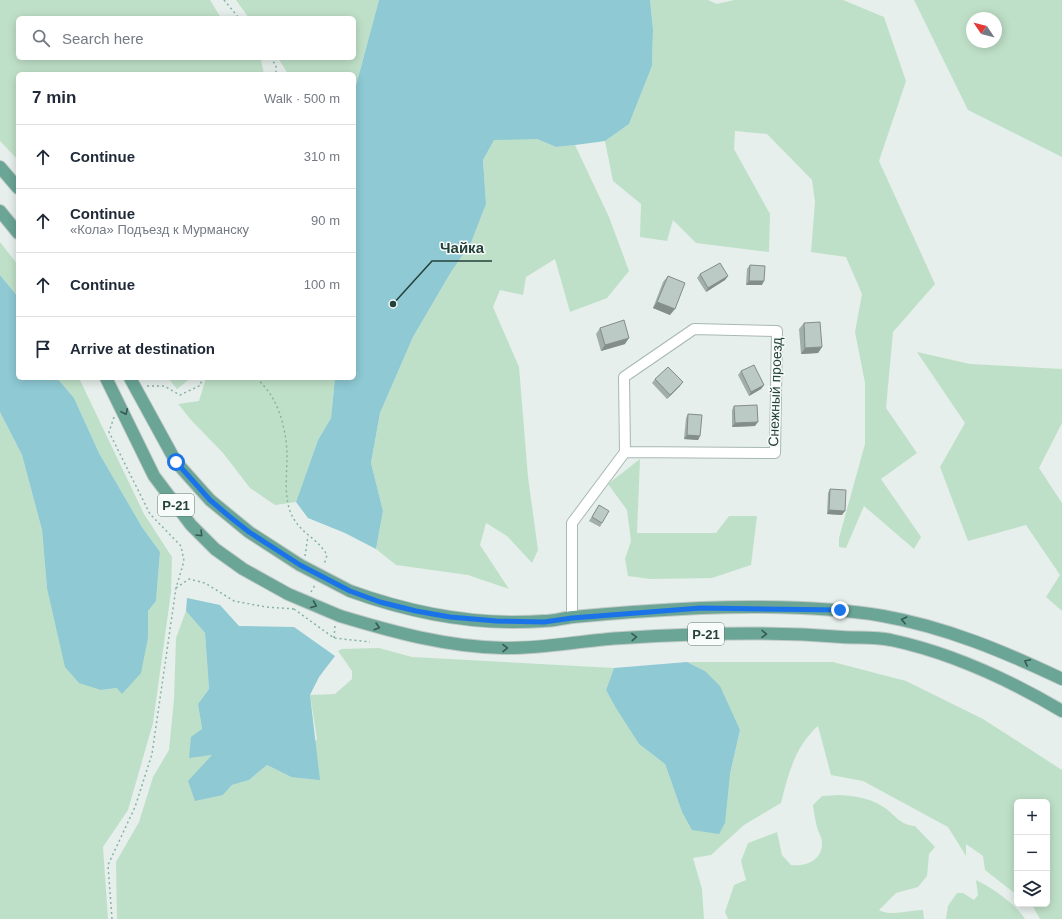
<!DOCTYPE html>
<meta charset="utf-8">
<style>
:root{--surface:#fff;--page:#f6f6f7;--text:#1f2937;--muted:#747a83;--line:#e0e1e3}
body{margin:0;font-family:Arial,sans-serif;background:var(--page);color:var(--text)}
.controls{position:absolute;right:12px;bottom:12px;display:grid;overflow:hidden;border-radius:6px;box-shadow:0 2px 10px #0003}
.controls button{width:36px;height:36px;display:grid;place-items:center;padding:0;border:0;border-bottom:1px solid var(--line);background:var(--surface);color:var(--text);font:20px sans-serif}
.compass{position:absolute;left:966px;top:12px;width:36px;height:36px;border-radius:50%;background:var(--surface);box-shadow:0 2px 10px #0003;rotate:305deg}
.stop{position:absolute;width:12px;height:12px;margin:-9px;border:3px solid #1a73e8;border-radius:50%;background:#fff}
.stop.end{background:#1a73e8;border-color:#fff;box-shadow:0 1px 4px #0008}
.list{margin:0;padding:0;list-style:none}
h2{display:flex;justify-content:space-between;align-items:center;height:52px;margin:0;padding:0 16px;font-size:17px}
h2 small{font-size:13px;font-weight:400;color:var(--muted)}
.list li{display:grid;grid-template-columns:26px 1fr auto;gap:12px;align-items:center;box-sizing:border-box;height:64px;padding:0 16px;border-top:1px solid var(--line)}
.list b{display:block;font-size:15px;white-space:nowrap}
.list p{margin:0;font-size:13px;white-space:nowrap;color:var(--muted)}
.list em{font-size:13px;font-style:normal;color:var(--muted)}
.icon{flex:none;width:22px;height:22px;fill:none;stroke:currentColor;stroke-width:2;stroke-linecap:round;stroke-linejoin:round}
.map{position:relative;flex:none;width:1062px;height:919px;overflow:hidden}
.search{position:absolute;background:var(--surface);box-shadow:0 2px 10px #0003;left:16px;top:16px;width:340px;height:44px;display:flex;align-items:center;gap:10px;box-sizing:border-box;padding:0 14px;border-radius:6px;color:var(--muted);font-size:15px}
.panel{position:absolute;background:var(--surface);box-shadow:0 2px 10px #0003;left:16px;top:72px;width:340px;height:308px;border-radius:6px}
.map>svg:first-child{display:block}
</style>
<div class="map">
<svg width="1062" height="919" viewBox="0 0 1062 919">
<rect width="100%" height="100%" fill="#e6efeb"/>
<path fill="#bfe0c8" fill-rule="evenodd" d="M0,0H210L221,18H18V58H259L261,60L264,74H18V160L0,141Z
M236,0H379L354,93V74H288L278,58H354V18H249Z
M650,0H708L717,4L734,0H843L884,17L906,81L879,161L935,284L893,332L886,408L917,453L881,479L921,537L914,549L864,506L846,548L839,547V538L865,444V383L855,332L862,294L846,257L811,252L815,202L812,180L767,134L735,131L734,149L770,214L769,252L696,243L673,220L667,241L640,237L641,204L613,181L605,141L629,124L652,66L653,29Z
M914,0H1062V157L968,110ZM972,18H996V42H972Z
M494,139H537L556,147L575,145L609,217L629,271L607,298L570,312L555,259L526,277L523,295L500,290L493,307L519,367L528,477L538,550L532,563L507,536L486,523L480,545L509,589L468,575L396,565L376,549L383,511L371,463L380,413L413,337L451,272L471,243L486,204L483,160Z
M0,242L18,265V297L0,275Z
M917,352L970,364L1062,369V423L1039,468L1062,503V611L1046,597L1060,575L1026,525L968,541L940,467L965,423Z
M57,378H79L144,514L172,557L171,592L153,723L128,810L103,847L108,919H0V412L22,455L42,530L47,588L101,690L117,688L148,638V611L156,601L160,552L142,527L99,453L74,398Z
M168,378H191L177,389Z
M206,378H335L331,418L318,440L296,502L275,505L250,488L223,453L191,420L179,405L178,404L199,401Z
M640,459L637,533H716L729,516H757L751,565L712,578L650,579L628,576L625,559L631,541L627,510L608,484Z
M186,611L205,633L209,689L198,704L202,729L189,757L213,755L223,795L232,785L249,780L267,765L291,777L317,739L310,695L335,694L352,679V671L338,651L342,649L379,648L412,657L614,668L606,690L639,744L665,764L682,812L730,774L740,730L705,671L687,662H833L906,681L983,719L1062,770V919H1040L1033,907L1029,904H1047V802H1017V895L985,870L983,856L966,844V856L948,827L863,781L831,775L818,726C795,746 788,775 781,803L744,825L711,855L693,858L702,889L704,919H117L116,862L139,822L153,777L169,750L174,699L176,638Z
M840,795C855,796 869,798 882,806C895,814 899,825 915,826L935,847L929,854L927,876L918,887L896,893L879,910C892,917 908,910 923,910L924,919H728L725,912L734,885L746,880L741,861L748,843L777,832L782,855L791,865C806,867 823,860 822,842C822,837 818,832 817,827C815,820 814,812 813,805L822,796Z
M976,880C991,887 1017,905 1025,919H946L948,906L957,893H963L974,900L978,895Z"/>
<path fill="#8ec9d4" d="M379,0H650L653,29L652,66L629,124L605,141L575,145L556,147L537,139L494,140L483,160L486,204L471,243L451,272L413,337L380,413L371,463L383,511L376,549L345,533L308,518L296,502L318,440L331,418L335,378H354V93Z
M0,275L18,297V378H57L74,398L99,453L142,527L160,552L156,601L148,611V638L141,673L122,694L117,688L101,690L79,683L65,667L47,588L42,530L22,455L0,412Z
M187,598L220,605L239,626L294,627L335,656L319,677L310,695L320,780L291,777L267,765L249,780L232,785L223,795L195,801L188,781L212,755L189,758L191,737L202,729L198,704L209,689L205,633L186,611Z
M687,662L705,671L720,686L740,730L730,774L725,823L719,834L692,830L682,812L665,764L639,744L616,708L606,690L614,668Z"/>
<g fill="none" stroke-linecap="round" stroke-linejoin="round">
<defs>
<path id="street" d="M694,329L777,331L775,453L625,452L624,377Z
M572,618V523L625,452"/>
<path id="primary" d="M0,167L18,188
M0,211L18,233
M106,378L154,476L191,525L215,549L243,569L288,594
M130,378L176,462L210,500L249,532L300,565
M350,591C411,613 479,626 544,621C554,621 563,618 573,617C615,613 658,610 701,608C759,606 825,606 883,616C946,627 1005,652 1062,679
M340,616C393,632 447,647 504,648C542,649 584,640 623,638C696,633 769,631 842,637C858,638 875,637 891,640C952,653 1008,679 1062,711"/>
</defs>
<use href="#street" stroke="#a8b8b2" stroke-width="12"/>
<use href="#primary" stroke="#c2cac8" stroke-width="14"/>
<path stroke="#86b3a5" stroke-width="1.5" stroke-dasharray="2 3" stroke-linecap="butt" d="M224,0L239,18
M270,58L276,65V74
M257,378C262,384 268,390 272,397C282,413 287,438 287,456C287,474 284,494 290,511C299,534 316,536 327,555L324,565
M147,386H164L180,395L201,385V378
M305,556L308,536
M176,588L189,579L205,583L234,601L266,607L295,609
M311,592L315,585
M294,609L334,638L370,642
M334,638L335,626
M112,919L108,865L135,807L152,754L176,588L184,561L181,546L150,514L109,432L114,417"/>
<use href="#street" stroke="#fff" stroke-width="10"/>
<use href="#primary" stroke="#6aa596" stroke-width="12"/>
<defs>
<path id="primary-bridge" d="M300,565L350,591
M288,594L340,616"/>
</defs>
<use href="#primary-bridge" stroke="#c2cac8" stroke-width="14" stroke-linecap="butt"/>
<use href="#primary-bridge" stroke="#6aa596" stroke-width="12"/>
</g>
<path fill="#a1aea9" d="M750,265L762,285H746L747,269Z
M700,274L728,276L725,280L706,292L697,278Z
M668,276L670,315L653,308L663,282Z
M804,323L822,347L818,353L801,354L799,329Z
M600,328L625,344L601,351L596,334Z
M741,371L764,385L761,389L749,396L738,375Z
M655,379L680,386L667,399L652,383Z
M734,406L755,426L732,427V410Z
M688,414L700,436L698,440L684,439L686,418Z
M830,489L842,515L827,514L828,493Z
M599,505L602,523L600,527L589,521Z"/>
<path fill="#838d89" d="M728,276L725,280L706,292L708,288Z
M749,281H764L762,285H746Z
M657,302L675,309L670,315L653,308Z
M629,338L625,344L601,351L605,345Z
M822,347L818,353L801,354L805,348Z
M683,382L680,386L667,399L670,395Z
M764,385L761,389L749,396L751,392Z
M758,422L755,426L732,427L735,423Z
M687,435L700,436L698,440L684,439Z
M829,510L845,511L842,515L827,514Z"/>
<path fill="#bbcac4" stroke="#838d89" d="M720,263L728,276L708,288L700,274Z
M750,265L765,266L764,281H749Z
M668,276L685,283L675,309L657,302Z
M624,320L629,338L605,345L600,328Z
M820,322L822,347L805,348L804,323Z
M754,365L764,385L751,392L741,371Z
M668,367L683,382L670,395L655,379Z
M757,405L758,422L735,423L734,406Z
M688,414L702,415L700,436L687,435Z
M830,489L846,490L845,511L829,510Z
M599,505L609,511L602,523L592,517Z"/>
<defs><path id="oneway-chevron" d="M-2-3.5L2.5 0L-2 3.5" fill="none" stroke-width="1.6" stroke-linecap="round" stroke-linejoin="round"/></defs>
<g stroke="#365b51">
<use href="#oneway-chevron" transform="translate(125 412) rotate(65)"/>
<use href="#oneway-chevron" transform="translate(200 534) rotate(45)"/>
<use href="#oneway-chevron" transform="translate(314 605) rotate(23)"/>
<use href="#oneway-chevron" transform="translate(904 620) rotate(-167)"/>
<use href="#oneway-chevron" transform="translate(377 627) rotate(16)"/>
<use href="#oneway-chevron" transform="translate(764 634) rotate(1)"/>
<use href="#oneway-chevron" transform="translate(634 637) rotate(-3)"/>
<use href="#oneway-chevron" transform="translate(505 648) rotate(-1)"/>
<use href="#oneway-chevron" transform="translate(1027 662) rotate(-155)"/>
</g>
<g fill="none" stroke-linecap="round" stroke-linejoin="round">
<path stroke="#1a73e8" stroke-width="5" d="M176,462L210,500L230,517L249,532L300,565L350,591L380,602L416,611L450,617L496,621L544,622L572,618L701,608L840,610"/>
</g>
<g text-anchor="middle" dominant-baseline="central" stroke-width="3" stroke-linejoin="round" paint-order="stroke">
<g fill="#f7fbf9" stroke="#637a73" stroke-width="1">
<rect x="158" y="494" width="36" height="22" rx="3"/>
<rect x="688" y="623" width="36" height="22" rx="3"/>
</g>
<g font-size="13" font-weight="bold" fill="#24423a">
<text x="176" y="505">Р-21</text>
<text x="706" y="634">Р-21</text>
</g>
<g font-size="14" fill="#24423a" stroke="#f7fbf9">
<text transform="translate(775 392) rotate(-88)">Снежный проезд</text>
</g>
</g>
<path fill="none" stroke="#24423a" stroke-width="1.5" d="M393 304L432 261H492"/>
<circle fill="#24423a" stroke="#f7fbf9" stroke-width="1.5" cx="393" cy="304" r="4"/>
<g font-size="15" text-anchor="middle" font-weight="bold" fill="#24423a" stroke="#f7fbf9" stroke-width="3" stroke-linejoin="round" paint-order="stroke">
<text x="462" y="253">Чайка</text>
</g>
</svg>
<div class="controls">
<button>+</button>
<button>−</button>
<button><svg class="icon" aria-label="layers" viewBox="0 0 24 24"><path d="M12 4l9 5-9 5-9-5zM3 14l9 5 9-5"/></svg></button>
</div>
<svg class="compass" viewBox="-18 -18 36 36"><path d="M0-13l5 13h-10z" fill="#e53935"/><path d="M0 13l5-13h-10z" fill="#747a83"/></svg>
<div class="stop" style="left:176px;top:462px"></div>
<div class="stop end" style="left:840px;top:610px"></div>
<div class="search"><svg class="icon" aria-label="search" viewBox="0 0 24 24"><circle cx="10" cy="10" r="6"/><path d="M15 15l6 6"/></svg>Search here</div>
<section class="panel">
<h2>7 min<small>Walk · 500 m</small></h2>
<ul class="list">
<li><svg class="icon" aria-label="ahead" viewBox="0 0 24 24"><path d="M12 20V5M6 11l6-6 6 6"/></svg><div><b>Continue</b></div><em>310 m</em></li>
<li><svg class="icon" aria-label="ahead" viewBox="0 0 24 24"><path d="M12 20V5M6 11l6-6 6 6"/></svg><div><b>Continue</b><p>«Кола» Подъезд к Мурманску</p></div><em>90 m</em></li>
<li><svg class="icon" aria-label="ahead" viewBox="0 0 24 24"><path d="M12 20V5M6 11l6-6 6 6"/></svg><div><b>Continue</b></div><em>100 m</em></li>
<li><svg class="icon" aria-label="arrive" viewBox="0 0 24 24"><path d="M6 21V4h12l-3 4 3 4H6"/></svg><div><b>Arrive at destination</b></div></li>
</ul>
</section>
</div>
